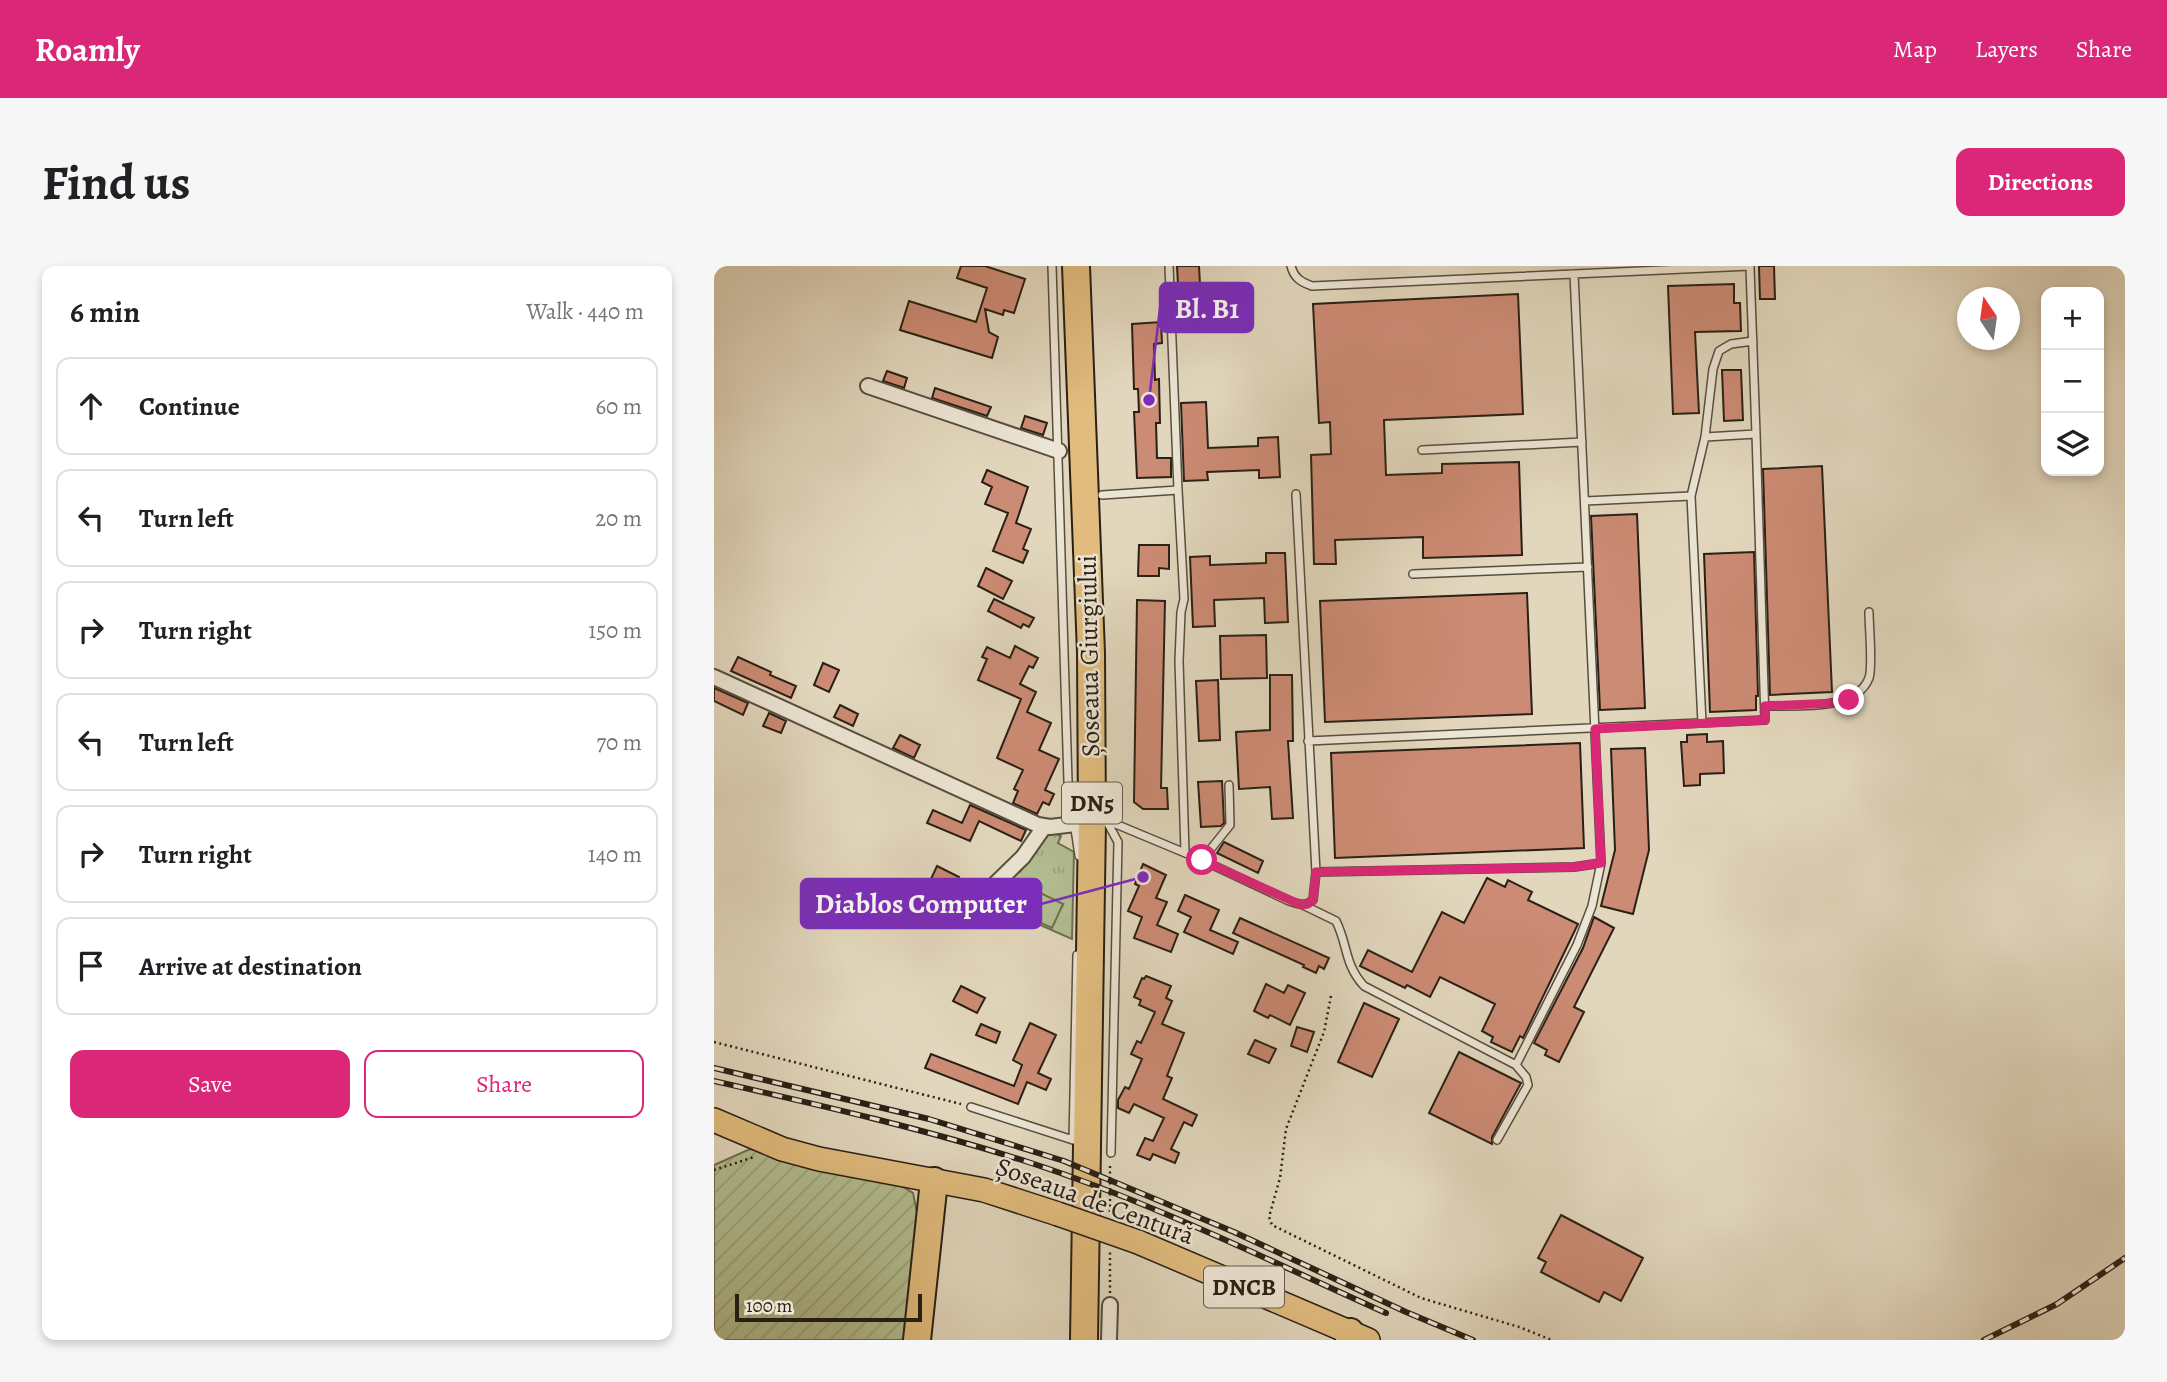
<!DOCTYPE html>
<meta charset="utf-8">
<style>
:root{--surface:#fff;--page:#f6f6f6;--text:#202124;--muted:#757577;--line:#e0e0e0;--accent:#db2777}
body{margin:0;font-family:Alegreya,serif;background:var(--page);color:var(--text)}
.controls{position:absolute;right:21px;top:21px;display:grid;overflow:hidden;border-radius:14px;box-shadow:0 4px 10px #0003}
.controls button{width:63px;height:63px;display:grid;place-items:center;padding:0;border:0;border-bottom:2px solid var(--line);background:var(--surface);color:var(--text);font:35px sans-serif}
.compass{position:absolute;left:1243px;top:21px;width:63px;height:63px;border-radius:50%;background:var(--surface);box-shadow:0 4px 10px #0003;rotate:347deg}
.scale{position:absolute;left:21px;bottom:18px;width:187px;box-sizing:border-box;padding-left:7px;border:4px solid #292015;border-top:0;font-size:19px;line-height:24px;white-space:nowrap;color:#292015;-webkit-text-stroke:5px #ece5d4;paint-order:stroke}
.stop{position:absolute;width:21px;height:21px;margin:-16px;border:5px solid #db2777;border-radius:50%;background:#fff}
.stop.end{background:#db2777;border-color:#fff;box-shadow:0 2px 7px #0008}
.list{margin:0;padding:0;list-style:none}
h2{display:flex;justify-content:space-between;align-items:center;height:91px;margin:0;padding:0 28px;font-size:30px}
h2 small{font-size:23px;font-weight:400;color:var(--muted)}
.list li{display:grid;grid-template-columns:46px 1fr auto;gap:21px;align-items:center;box-sizing:border-box;height:98px;margin:0 14px 14px;padding:0 14px;border:2px solid var(--line);border-radius:14px}
.list b{display:block;font-size:26px;white-space:nowrap}
.list em{font-size:23px;font-style:normal;color:var(--muted)}
.actions{display:flex;gap:14px;padding:21px 28px}
.actions a{flex:1;padding:16px 0;border:2px solid var(--accent);border-radius:14px;text-align:center;font-size:24px;color:var(--accent)}
.actions .main{background:var(--accent);color:#fff}
.icon{flex:none;width:38px;height:38px;fill:none;stroke:currentColor;stroke-width:2;stroke-linecap:round;stroke-linejoin:round}
.map{position:relative;flex:none;width:1411px;height:1074px;overflow:hidden;border-radius:14px}
header{display:flex;align-items:center;gap:42px;box-sizing:border-box;height:98px;padding:0 35px;background:var(--accent);color:#fff}
header strong{font-size:33px}
nav{display:flex;gap:38px;margin-inline-start:auto;font-size:24px}
.intro{display:flex;align-items:center;justify-content:space-between;box-sizing:border-box;height:168px;padding:0 42px}
h1{margin:0;font-size:49px}
.button{padding:18px 32px;border-radius:14px;background:var(--accent);color:#fff;font-size:24px;font-weight:700}
main{display:flex;gap:42px;padding:0 42px}
aside{flex:1;background:var(--surface);border-radius:14px;box-shadow:0 4px 10px #0003}
.map>svg:first-child{display:block}
</style>
<header>
<strong>Roamly</strong>
<nav><a>Map</a><a>Layers</a><a>Share</a></nav>
</header>
<div class="intro"><h1>Find us</h1><a class="button">Directions</a></div>
<main>
<aside>
<h2>6 min<small>Walk · 440 m</small></h2>
<ul class="list">
<li><svg class="icon" aria-label="ahead" viewBox="0 0 24 24"><path d="M12 20V5M6 11l6-6 6 6"/></svg><div><b>Continue</b></div><em>60 m</em></li>
<li><svg class="icon" aria-label="left" viewBox="0 0 24 24"><path d="M17 20v-9H6M10 6l-5 5 5 5"/></svg><div><b>Turn left</b></div><em>20 m</em></li>
<li><svg class="icon" aria-label="right" viewBox="0 0 24 24"><path d="M7 20v-9h11M14 6l5 5-5 5"/></svg><div><b>Turn right</b></div><em>150 m</em></li>
<li><svg class="icon" aria-label="left" viewBox="0 0 24 24"><path d="M17 20v-9H6M10 6l-5 5 5 5"/></svg><div><b>Turn left</b></div><em>70 m</em></li>
<li><svg class="icon" aria-label="right" viewBox="0 0 24 24"><path d="M7 20v-9h11M14 6l5 5-5 5"/></svg><div><b>Turn right</b></div><em>140 m</em></li>
<li><svg class="icon" aria-label="arrive" viewBox="0 0 24 24"><path d="M6 21V4h12l-3 4 3 4H6"/></svg><div><b>Arrive at destination</b></div></li>
</ul>
<div class="actions"><a class="main">Save</a><a>Share</a></div>
</aside>
<div class="map">
<svg width="1411" height="1074" viewBox="0 0 1411 1074">
<defs>
<pattern id="grass-tufts" width="24" height="20" patternUnits="userSpaceOnUse" patternTransform="scale(1.75)"><rect width="24" height="20" fill="#b3be91"/><path d="M3 7l-1-3M5 7V3M7 7l1-3M15 17l-1-3M17 17v-4M19 17l1-3" fill="none" stroke="#9aa37c"/></pattern>
<pattern id="garden-furrows" width="10" height="10" patternUnits="userSpaceOnUse" patternTransform="scale(1.75)"><rect width="10" height="10" fill="#b3be91"/><path d="M-1 1l2-2M0 10L10 0M9 11l2-2" fill="none" stroke="#9aa37c"/></pattern>
</defs>
<rect width="100%" height="100%" fill="#e2d7bd"/>
<filter id="stains"><feTurbulence type="fractalNoise" baseFrequency=".00286" numOctaves="4"/><feColorMatrix values="0 0 0 0 .2 0 0 0 0 .09 0 0 0 0 .02 0 0 0 .5 -.17"/></filter>
<radialGradient id="worn" r=".72"><stop offset=".6" stop-color="#630" stop-opacity="0"/><stop offset="1" stop-color="#630" stop-opacity=".3"/></radialGradient>
<path fill="url(#grass-tufts)" stroke="#6e6f53" stroke-width="2" d="M334,565L347,570L344,577L360,586L358,673L278,638Z"/>
<path fill="url(#garden-furrows)" stroke="#6e6f53" stroke-width="2" d="M36,883L179,915L199,927L208,972L193,1074H0V899Z"/>
<path fill="#b3be91" stroke="#6e6f53" stroke-width="2" d="M310,619L349,638L338,662L299,644Z"/>
<path fill="#cc8b74" stroke="#292015" stroke-width="2" d="M247,0H271L311,13L300,47L290,44L289,49L271,43L275,66L284,71L278,92L186,64L195,35L262,56L273,22L243,12Z
M463,0H485L488,55L466,56Z
M1045,0H1060L1061,33H1046Z
M1020,18V37H1026L1027,65L981,66L985,147L959,148L954,20Z
M804,28L809,148L670,154L672,209L728,207V198L805,196L808,289L709,292V271L621,274L622,298H600L597,189L617,188L616,156L605,157L599,38Z
M447,56L448,77L440,78L441,114L445,113L446,157H442L443,192H457V211L423,212L420,146H425L424,123H420L418,58Z
M1008,104H1027L1029,154L1010,155Z
M173,105L193,112L190,122L169,115Z
M221,122L277,141L273,150L218,132Z
M492,136L494,182L544,180V172L564,171L566,211L545,212V204L493,206L494,214L470,215L467,137Z
M311,150L333,157L329,169L307,162Z
M1108,200L1118,426L1056,429L1049,203Z
M273,204L314,221L302,257L317,263L309,283L314,285L309,297L279,285L294,247L271,238L278,221L268,216Z
M923,248L931,442L886,444L877,250Z
M425,279H455V303L445,302V310H424Z
M1040,286L1044,430H1042V444L996,446L990,288Z
M552,287H571L574,356L551,357L550,332L500,334L501,360L479,361L476,291L496,290V299L552,297Z
M272,302L298,315L289,333L264,320Z
M813,327L818,448L611,456L606,335Z
M280,333L320,352L315,361L309,358L307,362L274,345Z
M423,334L451,335L447,522H453L454,543H429L420,536Z
M552,369L553,412L507,413L506,370Z
M301,380L324,392L319,402L315,400L306,418L322,426L313,446L337,457L325,484L345,493L331,524L340,528L335,539L329,536L323,548L299,537L304,525L300,523L309,504L283,492L307,433L264,414L273,393L268,391L273,381L296,392Z
M24,391L57,406L56,409L82,420L77,432L17,405Z
M109,397L125,404L115,426L100,419Z
M556,409H578L579,475H574L579,552L558,553L556,521L525,523L522,466L556,464Z
M504,414L506,474L485,475L482,415Z
M0,422L34,437L29,449L0,435Z
M126,439L144,448L139,460L120,451Z
M55,447L72,455L67,467L49,460Z
M993,468V476L1009,475L1010,507L986,508V519L970,520L967,476H973V469Z
M186,469L206,479L200,492L179,482Z
M866,477L870,582L621,592L617,487Z
M931,482L935,584L919,648L887,640L901,584L897,483Z
M508,515L510,557L507,560L487,561L484,516Z
M256,539L312,564L307,575L265,555L256,575L213,557L219,544L248,557Z
M510,576L549,595L544,607L503,587Z
M429,598L452,609L442,632L453,636L443,659L464,668L457,686L420,672L428,651L414,645L425,620L421,618Z
M223,600L245,611L238,626L216,615Z
M773,612L791,621L794,614L818,626L814,634L864,658L809,772L806,770L798,786L777,776L779,771L768,765L781,738L726,711L716,731L693,719L691,722L646,700L654,684L698,706L728,646L750,657Z
M471,629L505,644L496,664L524,676L519,688L470,666L477,651L464,645Z
M880,651L900,662L860,741L870,746L845,796L831,789L833,784L820,777L869,682Z
M526,652L615,692L610,703L605,700L602,707L589,701L590,699L519,667Z
M432,710L457,720L452,732L458,735L448,758L470,767L453,810L458,812L449,833L483,849L478,860L470,856L457,883L465,887L461,897L439,888L436,894L423,889L431,872L439,875L450,852L420,838L415,847L404,842V834L411,821L415,823L428,793L417,788L423,775L427,777L441,746L425,739L427,734L420,731L428,712L430,713Z
M552,718L570,727L574,719L591,727L576,759L556,749L554,752L540,745Z
M247,720L271,732L263,747L239,735Z
M650,737L685,753L658,811L624,796Z
M316,757L342,769L324,807L337,813L332,824L313,816L304,838L211,802L217,788L300,820L308,799L299,794Z
M267,758L286,766L282,777L262,769Z
M583,761L600,766L593,786L577,780Z
M541,774L562,783L555,797L534,788Z
M745,786L807,817L778,871V878L715,847Z
M847,949L929,992L907,1035L890,1026L885,1036L827,1006L832,996L824,992Z"/>
<g fill="none" stroke-linecap="round" stroke-linejoin="round">
<defs>
<path id="lane" d="M338,0L354,515L365,590
M455,0L464,224
M577,0C580,12 587,16 598,20L1036,0
M991,171L1042,168L1036,2
M708,184L868,176
M388,229L464,224L470,333L467,346L465,395L471,586
M871,235L977,230
M699,308L874,301
M1051,440C1080,439 1142,446 1155,412C1159,401 1155,361 1155,346
M988,457L977,230L991,171L999,103L1005,85L1017,78L1039,75
M594,475L1051,454L1042,168
M392,554L488,594L575,635C585,638 591,641 599,634L602,606L582,228
M392,554L404,576L397,887
M488,594L516,559L515,519
M602,606L860,601L887,597
M589,639L622,655C634,679 630,698 650,720L802,799L812,811L814,819L783,874
M802,799L863,679L878,640L887,597L860,8
M257,841L359,874L363,689"/>
<path id="street" d="M154,120L345,185
M0,411L324,559L336,561L378,556
M270,629L309,591L330,561
M395,1074L396,1039"/>
<path id="primary" d="M0,854L68,883L105,893L270,924L344,948
M424,976L654,1074"/>
<path id="highway" d="M362,0L377,387L378,556L370,1074
M203,1074L220,915
M635,1074L636,1066"/>
</defs>
<use href="#lane" stroke="#574e3f" stroke-width="10"/>
<use href="#street" stroke="#574e3f" stroke-width="18"/>
<use href="#primary" stroke="#292015" stroke-width="26"/>
<use href="#highway" stroke="#292015" stroke-width="30"/>
<path stroke="#292015" stroke-width="2.5" stroke-dasharray="2 3.5" stroke-linecap="butt" d="M617,730L610,766L572,863L566,912L555,951L558,959L707,1032L805,1061L838,1074
M0,776L247,838
M0,904L40,891
M396,946V897
M396,1027V984"/>
<use href="#lane" stroke="#ece5d4" stroke-width="7"/>
<use href="#street" stroke="#ece5d4" stroke-width="14"/>
<use href="#primary" stroke="#e1bc7e" stroke-width="23"/>
<use href="#highway" stroke="#e1bc7e" stroke-width="26"/>
<defs>
<path id="rail" d="M0,802L215,853L350,895L520,966L692,1046L759,1074
M0,815C105,839 211,863 314,896C437,936 554,994 672,1047
M1270,1074L1343,1038L1411,992"/>
</defs>
<use href="#rail" stroke="#292015" stroke-width="6"/>
<use href="#rail" stroke="#ece5d4" stroke-width="3.5" stroke-dasharray="10" stroke-linecap="butt"/>
<defs>
<path id="primary-bridge" d="M344,948L424,976"/>
</defs>
<use href="#primary-bridge" stroke="#292015" stroke-width="26" stroke-linecap="butt"/>
<use href="#primary-bridge" stroke="#e1bc7e" stroke-width="23"/>
</g>
<g fill="none" stroke-linecap="round" stroke-linejoin="round">
<path stroke="#db2777" stroke-width="9" d="M488,594L587,639L594,638L599,634L602,606L860,601L887,597L881,463L1051,454V440L1122,437L1135,434"/>
</g>
<g text-anchor="middle" dominant-baseline="central" stroke-width="5" stroke-linejoin="round" paint-order="stroke">
<g fill="#ece5d4" stroke="#645b4e" stroke-width="2">
<rect x="348" y="516.5" width="60" height="41" rx="5"/>
<rect x="490" y="1000.5" width="80" height="41" rx="5"/>
</g>
<g font-size="24" font-weight="bold" fill="#292015">
<text x="378" y="537">DN5</text>
<text x="530" y="1021">DNCB</text>
</g>
<g font-size="26" fill="#292015" stroke="#ece5d4">
<text transform="translate(375 390) rotate(-91)">Șoseaua Giurgiului</text>
<text transform="translate(381 935) rotate(20)">Șoseaua de Centură</text>
</g>
</g>
<path fill="none" stroke="#7b2cbf" stroke-width="2.5" d="M435 134L446 42M429 611L327 638"/>
<g fill="#7b2cbf" stroke="#ece5d4" stroke-width="2.5">
<circle cx="435" cy="134" r="7"/>
<circle cx="429" cy="611" r="7"/>
</g>
<g fill="#7b2cbf" stroke="#7b2cbf" stroke-width="2.5">
<rect x="446" y="17" width="93" height="49" rx="7"/>
<rect x="87" y="613" width="240" height="49" rx="7"/>
</g>
<g font-size="28" text-anchor="middle" font-weight="bold" fill="#fff">
<text x="493" y="52">Bl. B1</text>
<text x="207" y="647">Diablos Computer</text>
</g>
<rect width="100%" height="100%" filter="url(#stains)"/>
<rect width="100%" height="100%" fill="url(#worn)"/>
</svg>
<div class="controls">
<button>+</button>
<button>−</button>
<button><svg class="icon" aria-label="layers" viewBox="0 0 24 24"><path d="M12 4l9 5-9 5-9-5zM3 14l9 5 9-5"/></svg></button>
</div>
<svg class="compass" viewBox="-18 -18 36 36"><path d="M0-13l5 13h-10z" fill="#e53935"/><path d="M0 13l5-13h-10z" fill="#757577"/></svg>
<div class="scale">100 m</div>
<div class="stop" style="left:488px;top:594px"></div>
<div class="stop end" style="left:1135px;top:434px"></div>
</div>
</main>
